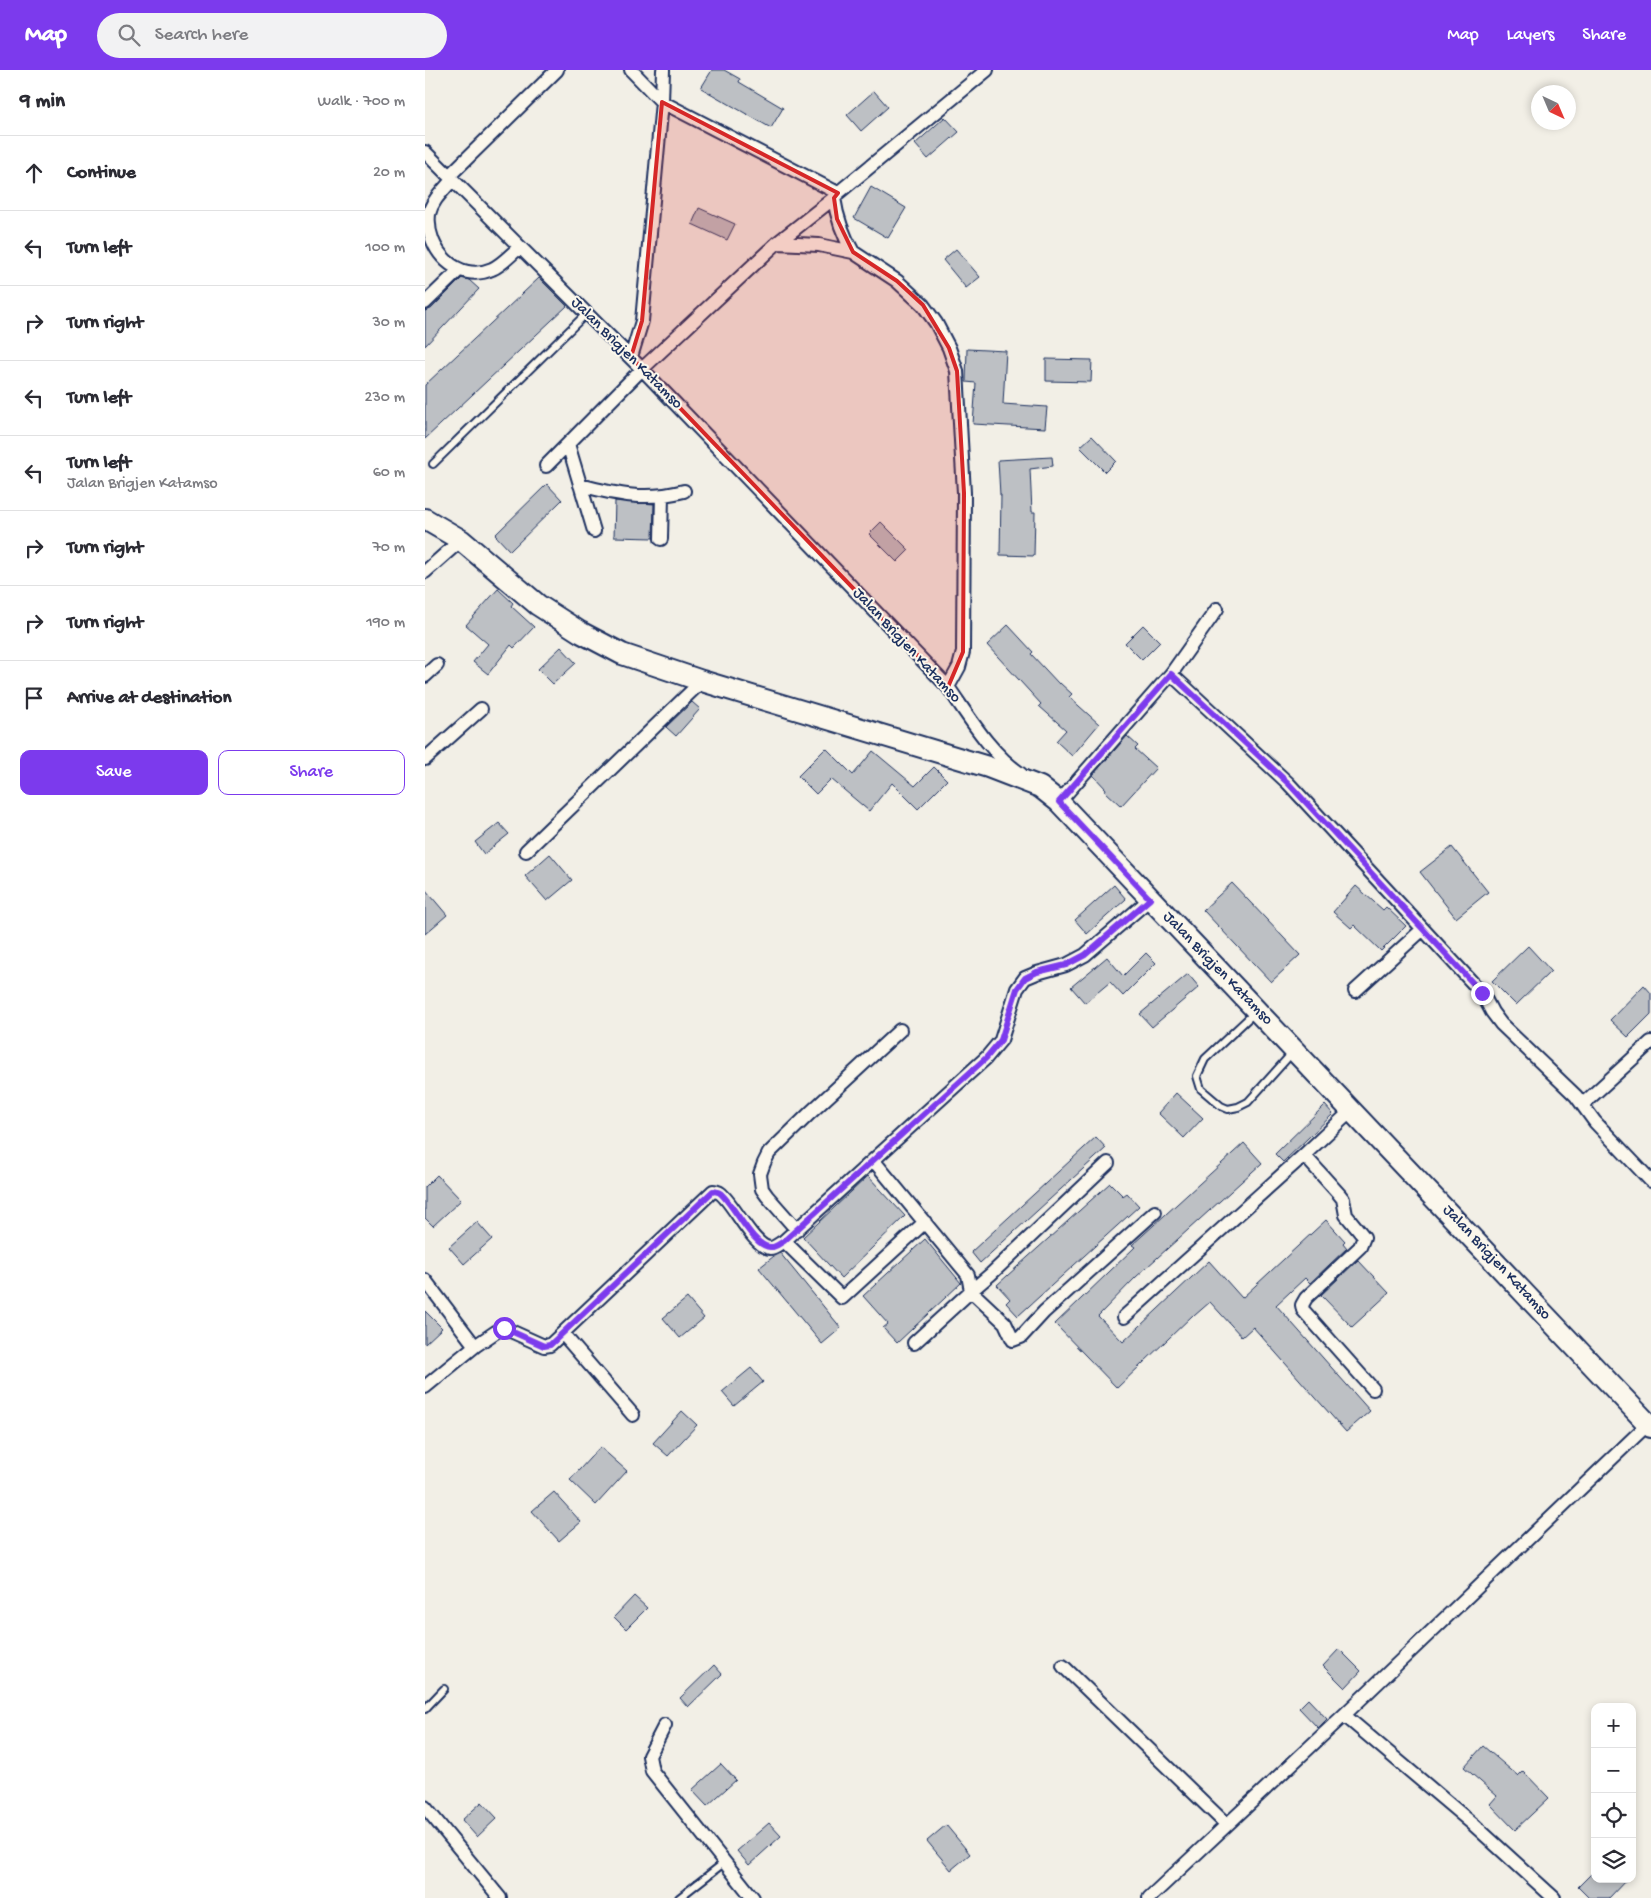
<!DOCTYPE html>
<meta charset="utf-8">
<style>
:root{--surface:#fff;--page:#f2f2f3;--text:#2b2b33;--muted:#7c7c81;--line:#e1e1e2;--accent:#7c3aed}
body{margin:0;font-family:"Gochi Hand",sans-serif;background:var(--page);color:var(--text)}
.controls{position:absolute;right:15px;bottom:15px;display:grid;overflow:hidden;border-radius:10px;box-shadow:0 2px 8px #0003}
.controls button{width:45px;height:45px;display:grid;place-items:center;padding:0;border:0;border-bottom:1px solid var(--line);background:var(--surface);color:var(--text);font:25px sans-serif}
.compass{position:absolute;left:1106px;top:15px;width:45px;height:45px;border-radius:50%;background:var(--surface);box-shadow:0 2px 8px #0003;rotate:136deg}
.stop{position:absolute;width:15px;height:15px;margin:-11px;border:4px solid #7c3aed;border-radius:50%;background:#fff}
.stop.end{background:#7c3aed;border-color:#fff;box-shadow:0 1px 5px #0008}
.list{margin:0;padding:0;list-style:none}
h2{display:flex;justify-content:space-between;align-items:center;height:65px;margin:0;padding:0 20px;font-size:21px}
h2 small{font-size:16px;font-weight:400;color:var(--muted)}
.list li{display:grid;grid-template-columns:32px 1fr auto;gap:15px;align-items:center;box-sizing:border-box;height:75px;padding:0 20px;border-top:1px solid var(--line)}
.list b{display:block;font-size:19px;white-space:nowrap}
.list p{margin:0;font-size:16px;white-space:nowrap;color:var(--muted)}
.list em{font-size:16px;font-style:normal;color:var(--muted)}
.actions{display:flex;gap:10px;padding:15px 20px}
.actions a{flex:1;padding:11px 0;border:1px solid var(--accent);border-radius:10px;text-align:center;font-size:18px;color:var(--accent)}
.actions .main{background:var(--accent);color:#fff}
.icon{flex:none;width:28px;height:28px;fill:none;stroke:currentColor;stroke-width:2;stroke-linecap:round;stroke-linejoin:round}
.map{position:relative;flex:none;width:1226px;height:1828px;overflow:hidden}
header{display:flex;align-items:center;gap:30px;box-sizing:border-box;height:70px;padding:0 25px;background:var(--accent);color:#fff}
header strong{font-size:24px}
nav{display:flex;gap:28px;margin-inline-start:auto;font-size:18px}
.search{width:350px;height:45px;background:var(--page);display:flex;align-items:center;gap:12px;box-sizing:border-box;padding:0 18px;border-radius:28px;color:var(--muted);font-size:19px}
main{display:flex}
aside{flex:1;background:var(--surface)}
.map>svg:first-child{display:block}
</style>
<header>
<strong>Map</strong>
<div class="search"><svg class="icon" aria-label="search" viewBox="0 0 24 24"><circle cx="10" cy="10" r="6"/><path d="M15 15l6 6"/></svg>Search here</div>
<nav><a>Map</a><a>Layers</a><a>Share</a></nav>
</header>
<main>
<aside>
<h2>9 min<small>Walk · 700 m</small></h2>
<ul class="list">
<li><svg class="icon" aria-label="ahead" viewBox="0 0 24 24"><path d="M12 20V5M6 11l6-6 6 6"/></svg><div><b>Continue</b></div><em>20 m</em></li>
<li><svg class="icon" aria-label="left" viewBox="0 0 24 24"><path d="M17 20v-9H6M10 6l-5 5 5 5"/></svg><div><b>Turn left</b></div><em>100 m</em></li>
<li><svg class="icon" aria-label="right" viewBox="0 0 24 24"><path d="M7 20v-9h11M14 6l5 5-5 5"/></svg><div><b>Turn right</b></div><em>30 m</em></li>
<li><svg class="icon" aria-label="left" viewBox="0 0 24 24"><path d="M17 20v-9H6M10 6l-5 5 5 5"/></svg><div><b>Turn left</b></div><em>230 m</em></li>
<li><svg class="icon" aria-label="left" viewBox="0 0 24 24"><path d="M17 20v-9H6M10 6l-5 5 5 5"/></svg><div><b>Turn left</b><p>Jalan Brigjen Katamso</p></div><em>60 m</em></li>
<li><svg class="icon" aria-label="right" viewBox="0 0 24 24"><path d="M7 20v-9h11M14 6l5 5-5 5"/></svg><div><b>Turn right</b></div><em>70 m</em></li>
<li><svg class="icon" aria-label="right" viewBox="0 0 24 24"><path d="M7 20v-9h11M14 6l5 5-5 5"/></svg><div><b>Turn right</b></div><em>190 m</em></li>
<li><svg class="icon" aria-label="arrive" viewBox="0 0 24 24"><path d="M6 21V4h12l-3 4 3 4H6"/></svg><div><b>Arrive at destination</b></div></li>
</ul>
<div class="actions"><a class="main">Save</a><a>Share</a></div>
</aside>
<div class="map">
<svg width="1226" height="1828" viewBox="0 0 1226 1828">
<rect width="100%" height="100%" fill="#f2efe6"/>
<filter id="ink" filterUnits="userSpaceOnUse"><feTurbulence type="fractalNoise" baseFrequency=".02" numOctaves="2"/><feDisplacementMap in="SourceGraphic" scale="10" xChannelSelector="R" yChannelSelector="G"/><feConvolveMatrix kernelMatrix="1 2 1 2 8 2 1 2 1" color-interpolation-filters="sRGB"/></filter>
<g filter="url(#ink)">
<path fill="#bdc0c4" stroke="#1b2f5e" d="M287,0H299L315,9L314,12L358,38L346,58L276,18Z
M449,21L463,37L436,61L422,45Z
M520,47L534,62L503,89L490,74Z
M446,117L481,138L463,168L429,148Z
M274,138L310,154L302,170L267,154Z
M531,179L555,207L541,218L518,190Z
M37,208L44,210L54,219L0,276V241L6,239Z
M114,208L142,236L0,369V315Z
M542,279L581,281L578,334L622,337L620,358L548,354L551,313L541,312Z
M621,289L667,290L666,312L621,311Z
M667,366L691,391L680,402L655,377Z
M627,387L628,396L605,399L607,442H610L609,486L575,485L576,425H575L573,390Z
M122,414L137,430L85,481L70,465Z
M190,431L229,434L228,468L189,467Z
M456,452L484,480L472,492L444,464Z
M73,519L88,533L86,536L109,557L89,578L86,575L63,604L48,592L63,574L41,555Z
M583,555L608,582L606,584L634,614L635,613L647,624L644,627L674,654L647,686L631,671L641,660L614,636L616,634L562,575Z
M718,555L735,572L717,590L700,573Z
M136,577L151,593L128,614L113,599Z
M267,632L275,639L251,666L241,657Z
M702,666L713,676L710,679L731,698L696,736L680,721L681,719L668,705Z
M401,678L428,705L448,681L490,716L509,697L522,710L493,739L467,713L444,741L406,709L391,724L373,706Z
M74,753L84,764L59,784L50,772Z
M1027,777L1063,822L1031,848L995,802Z
M125,784L147,810L122,831L100,806Z
M807,813L875,885L846,912L778,840Z
M689,815L701,829L662,864L650,850Z
M931,816L958,840L961,837L981,856L956,881L929,855L926,858L908,842Z
M0,819L22,845L0,864Z
M1103,876L1126,901L1091,935L1067,911Z
M721,883L731,893L698,926L685,912L660,933L646,917L682,887L698,906Z
M763,904L774,917L727,957L715,944Z
M1219,915L1226,923V944L1203,967L1185,950Z
M751,1023L778,1048L759,1068L733,1043Z
M900,1035L908,1044L858,1092L850,1084Z
M671,1067L681,1078L555,1193L546,1182Z
M819,1073L837,1093L711,1207L673,1246L698,1272L784,1191L817,1228L901,1150L920,1171L918,1173L922,1178L885,1213L880,1208L851,1235L945,1341L921,1362L828,1257L817,1267L785,1232L769,1246L768,1245L692,1318L630,1254L710,1177L707,1175Z
M12,1105L36,1130L8,1156L0,1148V1117Z
M443,1106L480,1146L416,1208L378,1167Z
M685,1113L698,1126L702,1123L714,1136L593,1246L581,1233L585,1229L572,1215Z
M52,1152L67,1169L39,1194L24,1177Z
M500,1169L536,1213L472,1273L458,1258L463,1254L438,1226Z
M355,1183L416,1258L397,1274L334,1198L349,1186Z
M933,1190L964,1223L927,1257L896,1225Z
M262,1228L279,1248L255,1268L238,1248Z
M0,1241L17,1258L0,1274Z
M326,1298L338,1312L309,1336L297,1322Z
M257,1341L272,1355L243,1386L228,1373Z
M175,1377L202,1401L171,1435L145,1410Z
M129,1422L156,1452L134,1471L107,1441Z
M209,1526L222,1538L201,1559L189,1547Z
M914,1579L936,1601L920,1618L898,1596Z
M289,1595L297,1604L263,1637L255,1628Z
M883,1629L902,1649L893,1658L874,1638Z
M1058,1676L1093,1706L1098,1701L1124,1728L1090,1760L1065,1734L1072,1726L1039,1697Z
M296,1694L311,1710L282,1736L267,1720Z
M57,1732L72,1748L52,1767L37,1750Z
M344,1753L356,1766L324,1795L312,1781Z
M521,1755L545,1784L526,1800L502,1771Z
M1170,1800V1809H1202L1184,1828H1164L1153,1817Z"/>
<g fill="none" stroke-linecap="round" stroke-linejoin="round">
<defs>
<path id="service" d="M8,394L162,243
M829,943L780,989L772,1006L776,1019L796,1036L803,1039L813,1037L823,1032L868,982
M0,1639L19,1619
M254,1828L300,1792"/>
<path id="minor" d="M206,0L237,32L413,123
M0,82L217,299L523,617C544,647 565,683 596,704
M24,106L132,0
M27,110C19,120 7,130 4,144C0,180 33,214 67,199C77,195 86,184 95,177
M409,128C412,149 418,165 428,182
M352,173L394,175L428,182L472,211L498,235L511,253L524,278L532,301L539,423L538,582L534,597L523,617
M0,233L34,200
M206,287L217,251L237,32L238,0
M143,374L169,461
M121,396L217,299L352,173L409,128L413,123L562,0
M155,415C193,425 221,431 259,421
M236,469L237,426
M0,502L36,470
M746,604L863,713L1057,923L1067,942L1076,954L1151,1026L1170,1052L1226,1111
M0,606L12,595
M0,689L56,639
M634,732L746,604L792,539
M101,781L277,611
M930,921L998,859
M1158,1034L1226,972
M879,1085L914,1124L918,1129L921,1145L939,1167L935,1177L881,1228L877,1235L878,1240L948,1319
M449,1091L543,1205L546,1221L566,1204L683,1093
M372,1160L342,1126L337,1119L335,1104L339,1093L344,1083L385,1043L475,960
M359,1171L417,1228L500,1152
M0,1210L50,1276L0,1317
M699,1247L879,1085L927,1040
M138,1264L208,1345
M489,1273L546,1221L580,1253L588,1270L596,1267L619,1242L730,1142
M50,1276L75,1259L79,1258L119,1276L125,1275L288,1121C289,1121 294,1122 295,1123C308,1132 328,1177 345,1178C350,1178 355,1173 359,1171L561,988L576,970L592,919L600,908L612,903L641,895L660,885L725,829
M638,1596L802,1755
M919,1645L1049,1755L1129,1828
M240,1655L224,1686L227,1701L328,1828
M0,1737L75,1828
M724,1828L919,1645L1223,1354"/>
<path id="primary" d="M0,449L36,470L113,535L155,562L197,584L277,611L563,697L615,717L634,732L1226,1357"/>
</defs>
<use href="#service" stroke="#1b2f5e" stroke-width="10"/>
<use href="#minor" stroke="#1b2f5e" stroke-width="16"/>
<use href="#primary" stroke="#1b2f5e" stroke-width="24"/>
<use href="#service" stroke="#fbf7ec" stroke-width="6"/>
<use href="#minor" stroke="#fbf7ec" stroke-width="12"/>
<use href="#primary" stroke="#fbf7ec" stroke-width="20"/>
</g>
</g>
<g fill="none" stroke-linecap="round" stroke-linejoin="round" filter="url(#ink)">
<path stroke="#7c3aed" stroke-width="6" d="M79,1258L119,1276L125,1275L288,1121C289,1121 294,1122 295,1123C308,1133 328,1177 345,1177C350,1178 355,1173 359,1171L561,988L576,970L592,919L600,908L612,902L641,895L660,885L725,829L634,732L746,604L863,713L1057,923"/>
</g>
<path fill="#d62828" fill-opacity="0.2" stroke="#d62828" stroke-width="4" stroke-linejoin="round" d="M237,32L413,123L409,128L412,149L428,182L472,211L498,235L524,278L532,301L539,423L538,582L523,617L206,287L217,251Z"/>
<g text-anchor="middle" dominant-baseline="central" stroke-width="4" stroke-linejoin="round" paint-order="stroke">
<g font-size="16" fill="#1b2f5e" stroke="#fbf7ec">
<text transform="translate(201 284) rotate(45)">Jalan Brigjen Katamso</text>
<text transform="translate(481 576) rotate(47)">Jalan Brigjen Katamso</text>
<text transform="translate(792 899) rotate(46)">Jalan Brigjen Katamso</text>
<text transform="translate(1071 1193) rotate(47)">Jalan Brigjen Katamso</text>
</g>
</g>
</svg>
<div class="controls">
<button>+</button>
<button>−</button>
<button><svg class="icon" aria-label="locate" viewBox="0 0 24 24"><circle cx="12" cy="12" r="6"/><path d="M12 2v4M12 18v4M2 12h4M18 12h4"/></svg></button>
<button><svg class="icon" aria-label="layers" viewBox="0 0 24 24"><path d="M12 4l9 5-9 5-9-5zM3 14l9 5 9-5"/></svg></button>
</div>
<svg class="compass" viewBox="-18 -18 36 36"><path d="M0-13l5 13h-10z" fill="#e53935"/><path d="M0 13l5-13h-10z" fill="#7c7c81"/></svg>
<div class="stop" style="left:79px;top:1258px"></div>
<div class="stop end" style="left:1057px;top:923px"></div>
</div>
</main>
